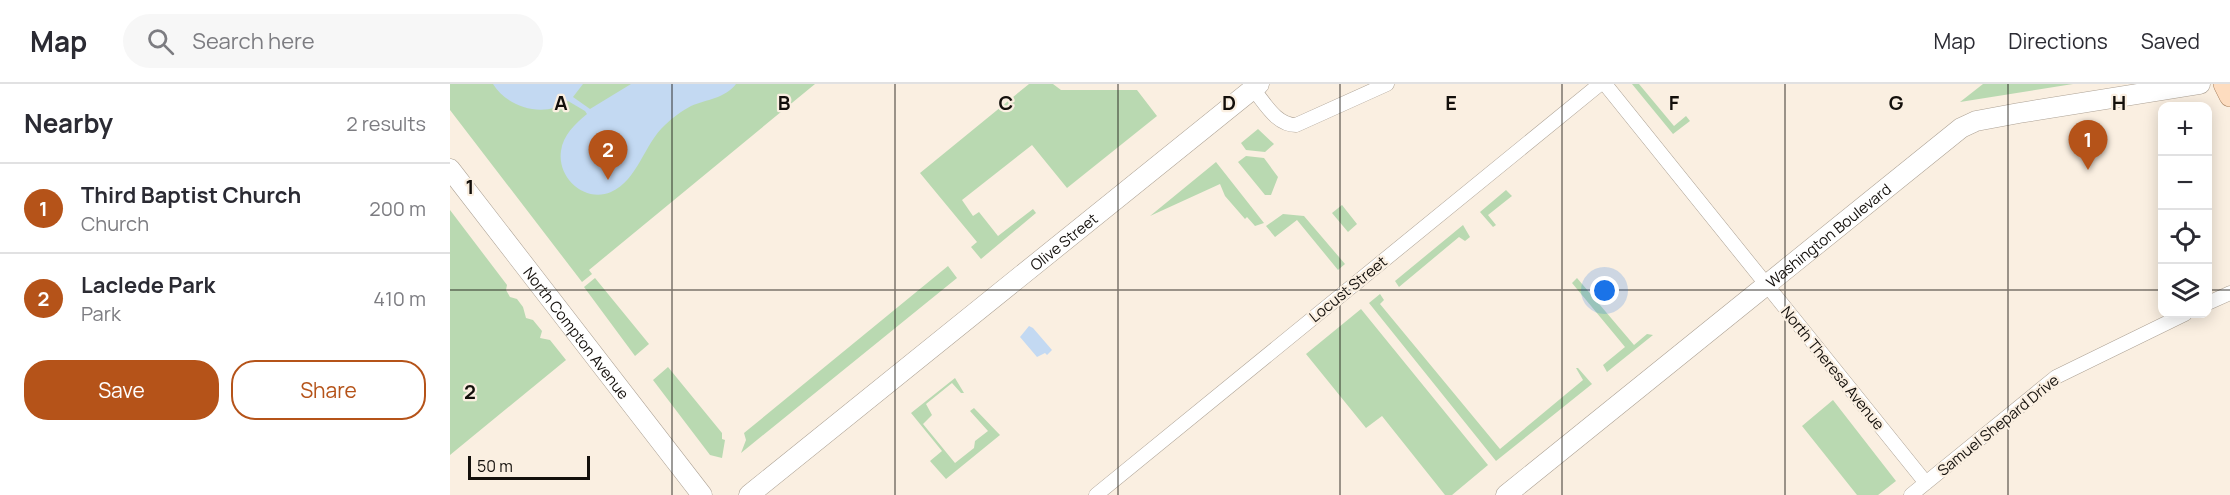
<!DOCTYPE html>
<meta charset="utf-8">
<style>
:root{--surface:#fff;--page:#f7f7f7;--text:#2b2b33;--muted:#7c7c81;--line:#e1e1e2;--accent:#b55319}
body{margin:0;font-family:Manrope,sans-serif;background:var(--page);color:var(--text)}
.controls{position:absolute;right:18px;top:18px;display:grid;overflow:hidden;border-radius:12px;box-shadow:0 3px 15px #0003}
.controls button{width:54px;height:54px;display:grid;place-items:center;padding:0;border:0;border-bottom:2px solid var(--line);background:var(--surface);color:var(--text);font:30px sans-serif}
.scale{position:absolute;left:18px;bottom:15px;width:122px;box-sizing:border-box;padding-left:6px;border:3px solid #130f0b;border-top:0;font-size:16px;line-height:21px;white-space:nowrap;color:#130f0b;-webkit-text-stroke:4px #faefe1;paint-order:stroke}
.you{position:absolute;left:1155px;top:207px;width:21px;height:21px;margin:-15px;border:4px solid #fff;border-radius:50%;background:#1a73e8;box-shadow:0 0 0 9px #1a73e833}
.badge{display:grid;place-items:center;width:39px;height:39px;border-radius:50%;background:var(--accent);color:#fff;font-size:20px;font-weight:700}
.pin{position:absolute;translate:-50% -50px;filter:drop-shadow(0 2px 3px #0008)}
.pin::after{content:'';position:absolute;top:32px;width:21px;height:18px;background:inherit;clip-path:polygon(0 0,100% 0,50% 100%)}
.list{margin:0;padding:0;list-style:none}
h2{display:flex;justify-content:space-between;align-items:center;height:78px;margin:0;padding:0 24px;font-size:26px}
h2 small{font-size:20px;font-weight:400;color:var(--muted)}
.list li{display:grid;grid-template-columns:39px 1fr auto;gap:18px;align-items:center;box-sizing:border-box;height:90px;padding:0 24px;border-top:2px solid var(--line)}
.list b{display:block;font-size:22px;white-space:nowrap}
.list p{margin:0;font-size:20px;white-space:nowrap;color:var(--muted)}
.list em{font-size:20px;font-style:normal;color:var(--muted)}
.actions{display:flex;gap:12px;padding:18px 24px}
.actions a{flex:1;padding:14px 0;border:2px solid var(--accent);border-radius:24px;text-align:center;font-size:21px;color:var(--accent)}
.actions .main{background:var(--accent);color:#fff}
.icon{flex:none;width:33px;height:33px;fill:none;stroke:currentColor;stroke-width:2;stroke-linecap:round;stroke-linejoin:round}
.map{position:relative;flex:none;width:1780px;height:411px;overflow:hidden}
header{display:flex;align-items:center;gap:36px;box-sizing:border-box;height:84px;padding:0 30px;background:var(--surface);border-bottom:2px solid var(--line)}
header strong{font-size:28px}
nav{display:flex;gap:33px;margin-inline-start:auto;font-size:21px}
.search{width:420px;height:54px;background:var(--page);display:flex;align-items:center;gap:15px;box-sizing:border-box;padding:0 21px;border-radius:33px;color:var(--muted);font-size:22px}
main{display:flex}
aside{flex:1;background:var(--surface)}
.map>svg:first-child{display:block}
</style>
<header>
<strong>Map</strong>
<div class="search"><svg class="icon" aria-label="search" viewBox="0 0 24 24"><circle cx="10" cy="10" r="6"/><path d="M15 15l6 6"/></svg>Search here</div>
<nav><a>Map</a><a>Directions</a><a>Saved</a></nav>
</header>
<main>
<aside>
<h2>Nearby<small>2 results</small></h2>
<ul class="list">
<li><span class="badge">1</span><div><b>Third Baptist Church</b><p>Church</p></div><em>200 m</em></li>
<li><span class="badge">2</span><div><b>Laclede Park</b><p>Park</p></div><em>410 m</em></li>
</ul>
<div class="actions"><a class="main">Save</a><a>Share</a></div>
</aside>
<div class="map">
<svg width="1780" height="411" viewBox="0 0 1780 411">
<rect width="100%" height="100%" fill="#faefe1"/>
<path fill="#b9d9b1" d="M0,0H365L139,186L142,190L132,198L0,26Z
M579,0H603L611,6H687L707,32L617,104L582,61L512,116L523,132L529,128L548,152L583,125L586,129L531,175L521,163L527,158L470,89Z
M1182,0H1189L1224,42L1236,32L1240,37L1223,50Z
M1533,0H1623L1510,18Z
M808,45L824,60L815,68L796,66L791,59Z
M796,72L814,74L828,93L821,111H815L788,78Z
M766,78L814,139L805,142L797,133L795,135L775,112L770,100L700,132Z
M1056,106L1062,112L1038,131L1046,141L1043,143L1030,128Z
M892,121L907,140L898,148L882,129Z
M0,126L57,201L56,206L60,213L67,215L73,223L76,234L83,236L92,247L90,254L100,256L116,276L0,371Z
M833,130L854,132L895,180L888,186L847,136L825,153L816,142Z
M1013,141L1020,153L1015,157L1009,153L949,203L945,197Z
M498,182L507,194L291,369L296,356L294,349Z
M145,194L199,260L185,272L134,203Z
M1127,194L1184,261L1197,250L1203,251L1157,288L1153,281L1175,263L1122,199Z
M930,210L934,216L930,220L1050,365L1133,296L1126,284H1128L1142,300L1046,377L919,219Z
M911,225L1038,381L1002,411H995L932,332L916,344L856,270Z
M218,283L272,349V355L275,356L272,374L260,371L203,296Z
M505,294L514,309H511L502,299L476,320L482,331L473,340L505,379L524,364L525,357L538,347L520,327L524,324L550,351L496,395L480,377L492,367L461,329Z
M1383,316L1446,397L1428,411H1407L1352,342Z"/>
<path fill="#c3d9f2" d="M43,0H133L123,13L140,25L181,0H286C274,15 257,15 241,22C232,27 222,34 215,41C194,60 188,96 161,108C135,119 107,94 111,67C113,51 125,40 137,30L135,27L118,17C94,35 57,23 43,0Z
M579,242L583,244L602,266L597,271L595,269L587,273L570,253Z"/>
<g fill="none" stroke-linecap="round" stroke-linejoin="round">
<defs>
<path id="minor" d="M1155,0L1476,399
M803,5C815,19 826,41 846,41L937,0
M1758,219L1780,209
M646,411L1150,0
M1461,411L1606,293L1735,230"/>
<g id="secondary">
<path id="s1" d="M0,85L252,411"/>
<path id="s2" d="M299,411L809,0"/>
<path id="s3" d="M1056,411L1511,44L1526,37L1569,29L1750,0"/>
</g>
<path id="primary" d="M1774,0L1780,12"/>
</defs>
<use href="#minor" stroke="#aca194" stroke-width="15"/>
<use href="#secondary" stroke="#aca194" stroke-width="21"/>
<use href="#primary" stroke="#aa8564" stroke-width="22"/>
<use href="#minor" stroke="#fff" stroke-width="14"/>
<use href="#secondary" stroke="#fff" stroke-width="20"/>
<use href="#primary" stroke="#fddcbf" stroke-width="21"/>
</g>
<path fill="none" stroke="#130f0b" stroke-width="1.5" stroke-opacity="0.55" d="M222,0V411M445,0V411M668,0V411M890,0V411M1112,0V411M1335,0V411M1558,0V411M0,206H1712M1758,206H1780"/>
<g text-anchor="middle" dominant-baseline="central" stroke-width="4.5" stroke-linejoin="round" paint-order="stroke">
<g font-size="15" fill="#130f0b" stroke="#faefe1">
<text stroke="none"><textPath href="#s3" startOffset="414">Washington Boulevard</textPath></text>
<text stroke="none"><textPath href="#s2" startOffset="404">Olive Street</textPath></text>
<text transform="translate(898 205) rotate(-39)">Locust Street</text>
<text stroke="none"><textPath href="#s1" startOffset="207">North Compton Avenue</textPath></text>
<text transform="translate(1383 284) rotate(51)">North Theresa Avenue</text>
<text transform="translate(1548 341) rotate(-39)">Samuel Shepard Drive</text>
</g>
</g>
<g font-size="20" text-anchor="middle" font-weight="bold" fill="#130f0b" stroke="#faefe1" stroke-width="4.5" stroke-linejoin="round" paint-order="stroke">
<text x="111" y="26">A</text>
<text x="334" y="26">B</text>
<text x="556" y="26">C</text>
<text x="779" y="26">D</text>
<text x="1001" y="26">E</text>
<text x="1224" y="26">F</text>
<text x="1446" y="26">G</text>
<text x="1669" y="26">H</text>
<text x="20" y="110">1</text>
<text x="20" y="315">2</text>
</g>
</svg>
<div class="controls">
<button>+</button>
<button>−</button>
<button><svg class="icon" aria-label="locate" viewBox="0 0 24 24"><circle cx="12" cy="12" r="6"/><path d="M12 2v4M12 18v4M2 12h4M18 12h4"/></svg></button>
<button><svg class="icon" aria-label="layers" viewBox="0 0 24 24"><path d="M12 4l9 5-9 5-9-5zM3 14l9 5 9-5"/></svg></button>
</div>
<div class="scale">50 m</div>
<div class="you"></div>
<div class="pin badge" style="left:1638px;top:86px">1</div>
<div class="pin badge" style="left:158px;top:96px">2</div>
</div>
</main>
